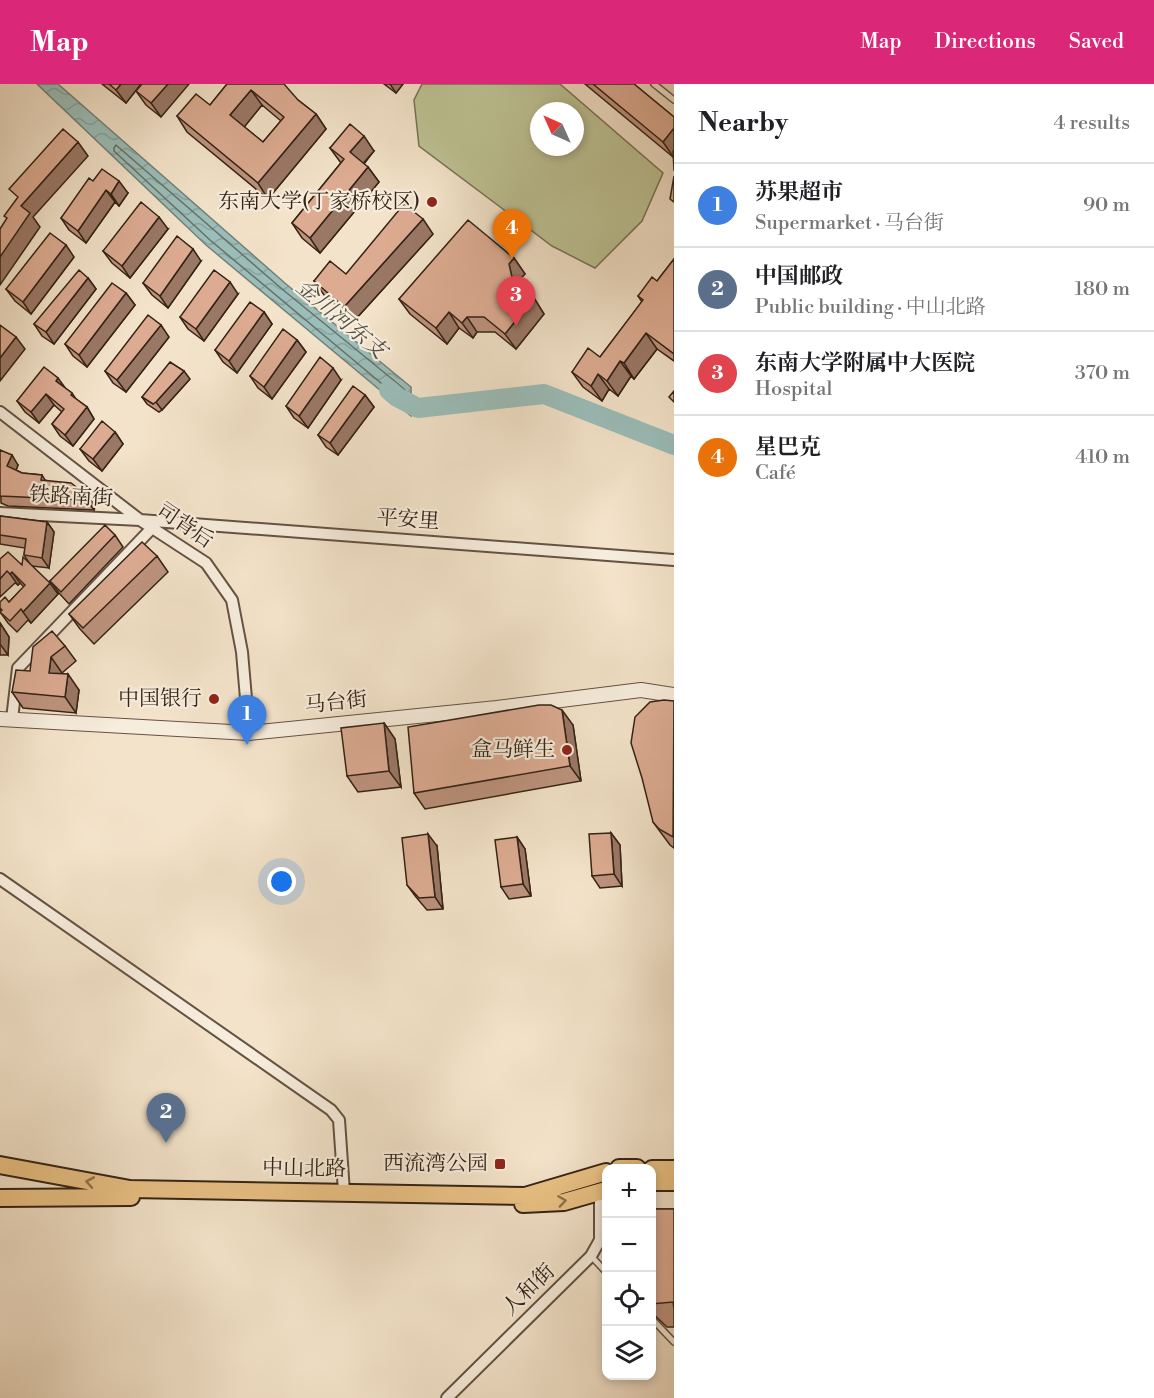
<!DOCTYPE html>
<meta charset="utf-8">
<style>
:root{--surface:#fff;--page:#f2f2f2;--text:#202124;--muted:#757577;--line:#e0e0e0;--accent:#db2777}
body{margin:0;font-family:"Libre Bodoni","Noto Serif SC",serif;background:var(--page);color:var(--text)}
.controls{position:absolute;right:18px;bottom:18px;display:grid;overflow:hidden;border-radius:12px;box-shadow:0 3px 9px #0003}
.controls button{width:54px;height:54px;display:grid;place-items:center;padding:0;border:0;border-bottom:2px solid var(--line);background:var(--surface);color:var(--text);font:30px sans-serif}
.compass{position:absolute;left:530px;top:18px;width:54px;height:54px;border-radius:50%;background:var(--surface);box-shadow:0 3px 9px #0003;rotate:315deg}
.you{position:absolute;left:282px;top:798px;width:21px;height:21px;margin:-15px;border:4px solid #fff;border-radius:50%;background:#1a73e8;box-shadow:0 0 0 9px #1a73e833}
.badge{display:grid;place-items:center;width:39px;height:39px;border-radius:50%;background:var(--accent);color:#fff;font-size:20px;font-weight:700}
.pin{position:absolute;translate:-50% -50px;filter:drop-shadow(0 2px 3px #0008)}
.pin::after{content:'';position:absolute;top:32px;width:21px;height:18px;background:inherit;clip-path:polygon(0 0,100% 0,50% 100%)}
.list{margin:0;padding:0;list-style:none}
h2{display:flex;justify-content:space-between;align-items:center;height:78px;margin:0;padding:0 24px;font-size:26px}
h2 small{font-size:20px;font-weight:400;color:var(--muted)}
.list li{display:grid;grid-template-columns:39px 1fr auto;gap:18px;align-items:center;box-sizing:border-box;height:84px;padding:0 24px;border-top:2px solid var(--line)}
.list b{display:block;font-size:22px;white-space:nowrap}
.list p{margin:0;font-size:20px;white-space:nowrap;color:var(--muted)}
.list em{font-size:20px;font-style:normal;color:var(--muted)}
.icon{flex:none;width:33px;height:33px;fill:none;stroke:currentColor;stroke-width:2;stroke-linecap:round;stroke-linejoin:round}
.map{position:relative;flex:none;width:674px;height:1314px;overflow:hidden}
header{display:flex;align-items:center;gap:36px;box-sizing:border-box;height:84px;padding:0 30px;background:var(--accent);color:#fff}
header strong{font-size:28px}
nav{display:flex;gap:33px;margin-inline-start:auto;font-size:21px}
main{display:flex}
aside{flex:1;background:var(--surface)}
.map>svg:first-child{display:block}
</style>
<header>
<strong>Map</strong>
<nav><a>Map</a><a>Directions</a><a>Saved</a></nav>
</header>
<main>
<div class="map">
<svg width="674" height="1314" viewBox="0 0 674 1314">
<defs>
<pattern id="water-waves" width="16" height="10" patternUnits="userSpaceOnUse" patternTransform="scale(1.5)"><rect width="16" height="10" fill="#9bbeba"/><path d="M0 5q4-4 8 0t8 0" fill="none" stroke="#86a39f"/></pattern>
</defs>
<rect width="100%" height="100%" fill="#f3e3ca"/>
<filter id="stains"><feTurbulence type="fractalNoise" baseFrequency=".00333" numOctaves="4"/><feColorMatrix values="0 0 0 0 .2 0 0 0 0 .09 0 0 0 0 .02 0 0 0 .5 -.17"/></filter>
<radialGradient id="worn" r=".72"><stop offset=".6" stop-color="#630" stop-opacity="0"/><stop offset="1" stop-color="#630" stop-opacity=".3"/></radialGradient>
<path fill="#bec395" stroke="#797254" stroke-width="1.5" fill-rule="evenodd" d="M422,0H560L663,89L642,137L595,184L552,162L419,62L414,16ZM539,27H575V63H539Z"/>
<path fill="url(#water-waves)" stroke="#728078" stroke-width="1.5" d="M37,0H58L286,200L411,303V332L206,161Z"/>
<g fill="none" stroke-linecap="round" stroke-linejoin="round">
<path stroke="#687067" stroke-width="1.5" d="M116,61L282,205L397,299L405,306L404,315H400L210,156L114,67V64Z"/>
<path stroke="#9bbeba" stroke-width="20" d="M389,306L397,313L418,324L544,310L674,361"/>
<defs>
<path id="service" d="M654,0L674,16
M591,1172L606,1188
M652,1235L674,1258"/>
<path id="minor" d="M0,328L140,436L206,479L232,516L242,568L249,649
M0,429L140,436L674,476
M12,635L18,584L152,444
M0,795L331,1026L339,1036L344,1108
M447,1314L591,1172L600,1156V1109"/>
<path id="tertiary" d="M0,635L249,649L497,624L641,606L674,611"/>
<path id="primary" d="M0,1081L130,1105L525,1112L606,1088
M619,1084H637
M652,1085H674
M652,1098H674
M0,1114L131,1113
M523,1120L564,1118L606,1106"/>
</defs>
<use href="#service" stroke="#645242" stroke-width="8"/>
<use href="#minor" stroke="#645242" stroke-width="14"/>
<use href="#tertiary" stroke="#645242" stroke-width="16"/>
<use href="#primary" stroke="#342214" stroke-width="20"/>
<use href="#service" stroke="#f7eddd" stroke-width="5"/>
<use href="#minor" stroke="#f7eddd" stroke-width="10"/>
<use href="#tertiary" stroke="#f7eddd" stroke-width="14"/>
<use href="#primary" stroke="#eac285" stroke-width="16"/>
</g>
<path fill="#bd937e" stroke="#342214" stroke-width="1.5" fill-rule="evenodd" d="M102,0H141L126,19Z
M142,0L161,33L146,21L136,7Z
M227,0L298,16L316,30L326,45L268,115L187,48L177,32L210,21ZM262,21L281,37L263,58L244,43Z
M384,0H403L396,9Z
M585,0H634L674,33L673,73Z
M330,64L374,67L364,80L368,83L379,98L320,169L302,154L292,139L341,79Z
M93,97L128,109L119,122L115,118L86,159L69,146L61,134Z
M168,145L130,194L112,179L103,167Z
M433,150L354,237L324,211L314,197L346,190Z
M74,173L31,230L15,217L6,205Z
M514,174L525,190L520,195L522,205L534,214L544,230L516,265L495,248H477L473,254L459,244L447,260L410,230L399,215Z
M674,175V277L657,265L634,295L631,292L618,312L609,305L602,317L583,303L572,288L600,273L642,218L638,212L657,197Z
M201,177L168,224L152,211L143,199Z
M88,194L96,205L54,260L42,252L34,240Z
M126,209L135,221L87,283L73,272L65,260Z
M238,210L204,257L188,245L180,233Z
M264,228L272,240L237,289L223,278L215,266Z
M169,253L126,308L113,299L105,287Z
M297,256L306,268L272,315L258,304L250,292Z
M190,295L162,326L159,328L147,320L142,313Z
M341,296L308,344L294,334L286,322Z
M65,304L72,309L76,315L87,323L94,335L73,362L60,352L52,340L62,328L54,321L39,339L25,328L17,317Z
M365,311L374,323L338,371L326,363L318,351Z
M115,348L123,360L102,387L89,377L80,365Z
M0,366L18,381L16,386L22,389L42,391L45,396L88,412L95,422L94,426L8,422L1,419Z
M0,432L47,438L54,448L49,484L32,482L58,510L31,539L28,536L17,548L8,539L0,528L1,527L0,525V518H9L24,503L20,499L18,501L15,499L0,513V475L22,481L30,480L24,471L25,464L0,460Z
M115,451L123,463L69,520L59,509L50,497Z
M157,472L168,488L94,560L80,545L69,530Z
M0,539L9,553L8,571H0Z
M65,562L76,577L62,589L61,590L79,606L76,629L23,624L12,608L30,587Z
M674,617V764L670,761L653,738Z
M384,639L395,655L401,703L358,708L347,692Z
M573,641L581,697L425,725L414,709Z
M611,749L620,761L622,802L600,804L592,792Z
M517,753L525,765L531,812L509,815L501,803Z
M437,762L443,825L427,826L416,813L407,801Z
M651,1125H674V1243H667L651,1228Z"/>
<path fill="#9a7866" stroke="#342214" stroke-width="1.5" d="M121,0H141L126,19L116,6Z
M168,0H189L161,33L151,19Z
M390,0H403L396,9Z
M251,6L262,21L241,47L230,31Z
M316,30L326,45L268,115L258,99Z
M674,44V74L663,58Z
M364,52L374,67L360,83L350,68Z
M78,58L88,72L33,133L40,143L0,201V173L21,122Z
M368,83L379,98L320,169L310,154Z
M119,97L128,109L119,122L111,110Z
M106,106L115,118L86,159L78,147Z
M159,133L168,145L130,194L122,182Z
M423,135L433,150L354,237L344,223Z
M66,161L74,173L31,230L23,218Z
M193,165L201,177L168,224L160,212Z
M514,174L525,190L520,195L524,213L513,198L509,180Z
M88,194L96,205L54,260L46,248Z
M230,198L238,210L204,257L196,245Z
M126,209L135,221L87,283L79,271Z
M534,214L544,230L516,265L505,250Z
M264,228L272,240L237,289L229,277Z
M449,228L459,244L447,260L436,244Z
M467,233L477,248L473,254L462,239Z
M161,241L169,253L126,308L117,296Z
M646,249L657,265L634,295L624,279Z
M16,253L25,265L0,297V274Z
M297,256L306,268L272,315L264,303Z
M620,277L631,292L618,312L607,297Z
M333,284L341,296L308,344L299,332Z
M184,287L190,295L162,326L156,318Z
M598,290L609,305L602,317L591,302Z
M58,294L66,305L56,297Z
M46,310L54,321L39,339L31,328Z
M365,311L374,323L338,371L330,359Z
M87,323L94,335L73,362L65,351Z
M115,348L123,360L102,387L93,375Z
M12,371L18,381L14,392L7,382Z
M88,412L95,422L94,426L87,416Z
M47,438L54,448L49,484L42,474Z
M12,488L20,499L18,501L10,490Z
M50,499L58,510L31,539L23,528Z
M0,539L9,553L8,571L0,560Z
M51,573L62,589L60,605L49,589Z
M68,590L79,606L76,629L65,613Z
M562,626L573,641L581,697L570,682Z
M384,639L395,655L401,703L389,687Z
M611,749L620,761L622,802L614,790Z
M428,750L437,762L443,825L435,813Z
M517,753L525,765L531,812L523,800Z"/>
<path fill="#dcab92" stroke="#342214" stroke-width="1.5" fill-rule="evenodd" d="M109,0H121L116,6Z
M142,0H168L151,19L136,7Z
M227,0H284L298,16L316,30L258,99L177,32L196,10L210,21ZM251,6L284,33L263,58L230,31Z
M593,0H634L674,33V44L663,58Z
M350,40L364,52L350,68L368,83L310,154L292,139L344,75L330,64Z
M63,45L78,58L21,122L30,129L0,173V145L7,134L4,132L18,113L9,105Z
M673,67H674V87Z
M102,85L119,97L111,110L106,106L78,147L61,134L89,94L93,97Z
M674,92V118L670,115Z
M141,118L159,133L122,182L103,167Z
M404,120L423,135L344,223L314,197L330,177L346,190Z
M468,136L514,174L509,180L513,198L534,214L505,250L484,233H467L462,239L449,228L436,244L399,215Z
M50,149L66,161L23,218L6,205Z
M177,152L193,165L160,212L143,199Z
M674,175V270L646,249L624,279L620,277L607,297L598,290L591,302L572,288L588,264L600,273L643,216L638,212L652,193L657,197Z
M79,186L88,194L46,248L34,240Z
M214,186L230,198L196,245L180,233Z
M112,199L126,209L79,271L65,260Z
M250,218L264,228L229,277L215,266Z
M148,231L161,241L117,296L105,287Z
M0,241L16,253L0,274Z
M283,245L297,256L264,303L250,292Z
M320,273L333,284L299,332L286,322Z
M170,278L184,287L156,318L153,320L142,313Z
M44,283L58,294L56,297L72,309L71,311L87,323L65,351L52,340L64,325L46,310L31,328L17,317Z
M353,302L365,311L330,359L318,351Z
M674,307V318L669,313Z
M102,337L115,348L93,375L80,365Z
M0,366L12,371L7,382L22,389L42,391L41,396L71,399L88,412L87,416L0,412Z
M0,432L47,438L42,474L24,471L26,455L0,451Z
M105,441L115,451L61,508L50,497Z
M142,458L157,472L83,544L69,530Z
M8,468L22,481L23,473L50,499L23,528L21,525L10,537L0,528L2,526L0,524V518L5,513L9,518L25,501L12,488L10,490L7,487L0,495V475Z
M52,547L65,562L51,573L49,589L68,590L65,613L12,608L16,586L30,587L33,563Z
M664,616L674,617L673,753L659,745L653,738L642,694L631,659L635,633L650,618Z
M539,621H551L562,626L570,682L414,709L408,643Z
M384,639L389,687L347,692L341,644Z
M611,749L614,790L592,792L589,750Z
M428,750L435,813L419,814L407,801L402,754Z
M517,753L523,800L501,803L495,756Z
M651,1125H674V1225L673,1218L651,1220Z
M606,1142V1167L603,1164V1146Z"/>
<defs><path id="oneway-chevron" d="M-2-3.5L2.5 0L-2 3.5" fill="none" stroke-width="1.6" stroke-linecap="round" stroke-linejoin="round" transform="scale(1.5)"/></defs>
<g stroke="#8f724c">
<use href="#oneway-chevron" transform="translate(90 1098) rotate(-170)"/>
<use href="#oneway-chevron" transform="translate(562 1117) rotate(-8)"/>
</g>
<g fill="#8f2418" stroke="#f7eddd" stroke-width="2">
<circle cx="432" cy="118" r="6"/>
<circle cx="214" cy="615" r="6"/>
<circle cx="567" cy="666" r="6"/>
<rect x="494" y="1074" width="12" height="12" rx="3"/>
</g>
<g text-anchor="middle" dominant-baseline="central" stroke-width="4.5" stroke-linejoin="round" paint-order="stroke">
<g font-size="21" fill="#342214" stroke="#f7eddd" text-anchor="end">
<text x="420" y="118">东南大学(丁家桥校区)</text>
<text x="202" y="615">中国银行</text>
<text x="555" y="666">盒马鲜生</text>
<text x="488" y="1080">西流湾公园</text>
</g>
<g font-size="21" fill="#342214" stroke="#f7eddd">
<text transform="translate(71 413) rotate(3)">铁路南街</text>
<text transform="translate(408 436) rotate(4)">平安里</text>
<text transform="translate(185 442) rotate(34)">司背后</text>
<text transform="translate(336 619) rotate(-6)">马台街</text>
<text transform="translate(304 1085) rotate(1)">中山北路</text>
<text transform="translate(529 1206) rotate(-44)">人和街</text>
</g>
<g font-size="22" font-style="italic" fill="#535146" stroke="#f7eddd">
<text transform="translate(341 235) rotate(40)">金川河东支</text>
</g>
</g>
<rect width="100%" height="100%" filter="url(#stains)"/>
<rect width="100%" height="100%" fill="url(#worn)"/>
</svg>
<div class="controls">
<button>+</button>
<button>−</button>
<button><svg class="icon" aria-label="locate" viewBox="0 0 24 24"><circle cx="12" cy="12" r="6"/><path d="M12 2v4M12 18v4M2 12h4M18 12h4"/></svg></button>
<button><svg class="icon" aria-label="layers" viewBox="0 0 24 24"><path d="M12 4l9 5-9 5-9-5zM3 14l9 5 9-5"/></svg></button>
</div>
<svg class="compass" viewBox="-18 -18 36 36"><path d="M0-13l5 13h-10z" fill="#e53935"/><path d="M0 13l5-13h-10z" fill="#757577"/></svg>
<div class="you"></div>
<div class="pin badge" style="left:247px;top:661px;background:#3f7fe0">1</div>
<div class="pin badge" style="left:166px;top:1059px;background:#5c6f8a">2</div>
<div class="pin badge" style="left:516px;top:242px;background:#e0444e">3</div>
<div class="pin badge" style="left:512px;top:175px;background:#e8710a">4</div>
</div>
<aside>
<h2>Nearby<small>4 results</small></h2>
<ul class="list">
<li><span class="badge" style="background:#3f7fe0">1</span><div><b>苏果超市</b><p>Supermarket · 马台街</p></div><em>90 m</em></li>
<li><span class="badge" style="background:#5c6f8a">2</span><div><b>中国邮政</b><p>Public building · 中山北路</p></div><em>180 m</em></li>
<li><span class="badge" style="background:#e0444e">3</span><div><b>东南大学附属中大医院</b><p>Hospital</p></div><em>370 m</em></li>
<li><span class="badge" style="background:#e8710a">4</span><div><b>星巴克</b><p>Café</p></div><em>410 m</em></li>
</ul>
</aside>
</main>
